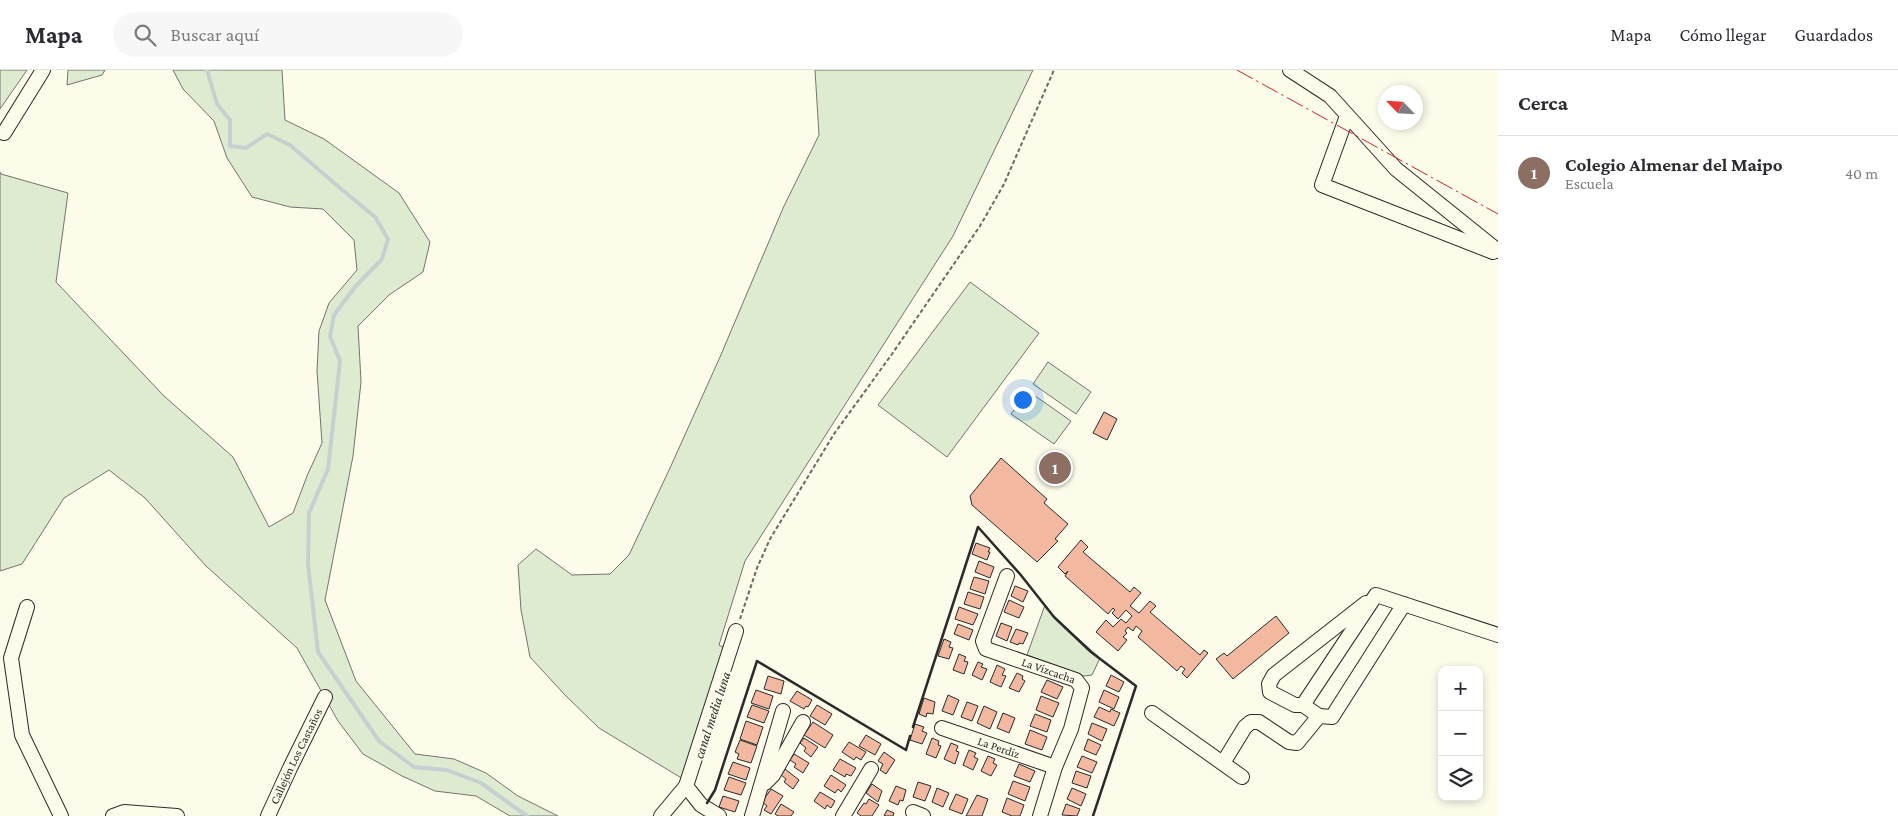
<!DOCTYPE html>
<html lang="es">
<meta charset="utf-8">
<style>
:root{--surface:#fff;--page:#f7f7f7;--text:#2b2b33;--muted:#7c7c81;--line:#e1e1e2;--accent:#db2777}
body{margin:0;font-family:"Crimson Pro",serif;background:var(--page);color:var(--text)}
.controls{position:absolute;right:15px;bottom:15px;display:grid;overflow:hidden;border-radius:10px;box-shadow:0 2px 8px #0003}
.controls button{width:45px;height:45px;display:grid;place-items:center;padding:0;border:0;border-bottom:1px solid var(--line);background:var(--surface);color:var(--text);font:25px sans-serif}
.compass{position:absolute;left:1378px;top:15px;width:45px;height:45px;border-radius:50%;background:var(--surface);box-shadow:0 2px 8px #0003;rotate:295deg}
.you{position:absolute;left:1022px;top:329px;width:18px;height:18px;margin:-12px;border:4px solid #fff;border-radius:50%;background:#1a73e8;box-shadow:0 0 0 8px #1a73e833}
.badge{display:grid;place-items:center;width:32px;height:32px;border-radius:50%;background:var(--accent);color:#fff;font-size:16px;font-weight:700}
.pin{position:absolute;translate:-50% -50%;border:2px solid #fff;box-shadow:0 1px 5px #0006}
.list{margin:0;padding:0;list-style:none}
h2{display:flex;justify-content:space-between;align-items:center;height:65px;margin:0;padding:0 20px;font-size:21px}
h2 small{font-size:16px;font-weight:400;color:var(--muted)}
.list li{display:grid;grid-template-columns:32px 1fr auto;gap:15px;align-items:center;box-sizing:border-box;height:75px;padding:0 20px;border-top:1px solid var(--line)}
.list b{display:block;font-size:19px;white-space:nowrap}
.list p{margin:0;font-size:16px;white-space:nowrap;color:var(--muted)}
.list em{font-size:16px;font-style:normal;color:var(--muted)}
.icon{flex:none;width:28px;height:28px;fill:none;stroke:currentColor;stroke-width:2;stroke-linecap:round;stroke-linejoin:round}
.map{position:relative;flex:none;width:1498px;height:746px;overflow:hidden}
header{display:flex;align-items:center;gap:30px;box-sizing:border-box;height:70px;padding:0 25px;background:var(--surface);border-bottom:1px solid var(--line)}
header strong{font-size:24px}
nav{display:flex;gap:28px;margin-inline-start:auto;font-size:18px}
.search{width:350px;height:45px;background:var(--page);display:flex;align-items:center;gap:12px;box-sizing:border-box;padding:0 18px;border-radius:28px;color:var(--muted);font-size:19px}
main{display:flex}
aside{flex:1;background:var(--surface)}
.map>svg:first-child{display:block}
</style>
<header>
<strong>Mapa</strong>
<div class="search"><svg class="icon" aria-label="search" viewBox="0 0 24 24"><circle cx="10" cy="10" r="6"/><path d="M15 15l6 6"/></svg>Buscar aquí</div>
<nav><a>Mapa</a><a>Cómo llegar</a><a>Guardados</a></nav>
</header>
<main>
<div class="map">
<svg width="1498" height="746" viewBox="0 0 1498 746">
<rect width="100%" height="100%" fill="#fdfbea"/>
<path fill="#deebd1" stroke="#74746e" d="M0,0H27L0,39Z
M68,0H105L102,5L67,15Z
M173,0H282L285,50L324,69L399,123L430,172L423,202L389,225L358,256L361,312L353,386L325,530L356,611L415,684L454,689L486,703L518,726L558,746H510L476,726L435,721L402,706L363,684L338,651L297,578L206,496L145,428L109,400L64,428L22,494L0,501V102L1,104L68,123L56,212L164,326L233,387L269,457L293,443L307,406L322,373L317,301L319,261L329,233L357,200L354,170L323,139L290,137L252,127L227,88L214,51L183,19Z
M815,0H1033L953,166L745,491L719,575L726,579L683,709L599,658L565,625L530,587L521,540L518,495L536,479L572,505L610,504L629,485L670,398L720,287L784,136L819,65Z
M970,212L1039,263L947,387L878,335Z
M1048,292L1091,322L1076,344L1033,314Z
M1028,321L1071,351L1054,374L1011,344Z
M1045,535L1054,547L1100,588L1092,605L1084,606L1027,585Z"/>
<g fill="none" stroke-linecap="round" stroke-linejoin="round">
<path stroke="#c7d0d0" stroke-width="4" d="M207,0L217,34L230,50V76L246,78L267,64L290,75L340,118L375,147L388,169L382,189L355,217L334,245L330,266L340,291L328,399L309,443L308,494L318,582L379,671L414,697L447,700L481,713L527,746"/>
</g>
<path fill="#f2b8a0" stroke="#2b2b2b" d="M1104,342L1117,349L1107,370L1093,363Z
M1001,388L1047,429L1044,433L1068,454L1055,469L1058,471L1037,492L972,435L970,426Z
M1081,470L1088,477L1083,482L1130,522L1134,517L1141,523L1130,536L1139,543L1150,531L1156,536L1150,542L1200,585L1204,580L1208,583L1187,608L1182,603L1185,599L1181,596L1177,601L1138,567L1142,561L1136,556L1133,561L1128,557L1125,561L1127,563L1123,567L1127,570L1118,581L1096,562L1106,550L1113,557L1121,549L1126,553L1132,546L1126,540L1118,549L1112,543L1115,540L1113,538L1108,544L1065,506L1068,501L1065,504L1058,497Z
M976,473L990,478L988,482H990L987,490L972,484Z
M979,491L994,497L990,508L975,502Z
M974,507L989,511L985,524L970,519Z
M1015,516L1028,521L1023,532L1011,526Z
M968,522L984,527L980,539L964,534Z
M1009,530L1024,537L1019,548L1004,542Z
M959,537L978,544L973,555L955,549Z
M1276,546L1289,563L1233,609L1216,589L1224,583L1227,586Z
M1001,553L1012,557L1007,571L996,566Z
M958,554L973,560L969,570L954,564Z
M1016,559L1028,563L1023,574L1019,573L1018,575L1010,572Z
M944,569L951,572L949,577L953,578L949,589L938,586Z
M959,584L966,587L964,591L968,592L964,604L953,600Z
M978,592L983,594L981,597L987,599L982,610L972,605Z
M997,595L1005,599L1002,605L1006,606L1001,617L990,612Z
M1017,603L1023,606L1022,609L1025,611L1019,622L1009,618Z
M1111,605L1124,612L1119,622L1106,616Z
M768,606L784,611L781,624L764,619Z
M1047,610L1063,617L1057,629L1041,622Z
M756,620L773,626L769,639L751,633Z
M1104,620L1119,627L1114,639L1099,632Z
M797,621L812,630L808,637L806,636L804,639L790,631Z
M948,625L959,630L953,645L942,641Z
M1041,626L1059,633L1053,647L1036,640Z
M924,628L935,632L933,644L927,643L926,647L919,644Z
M967,632L978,636L972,651L961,647Z
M752,635L769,641L764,653L747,647Z
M817,635L832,644L825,655L810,646Z
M984,636L997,642L990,659L977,653Z
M1099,637L1110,642L1111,639L1120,643L1114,656L1094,647Z
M1003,643L1015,648L1009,663L997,658Z
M1035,644L1051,650L1047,662L1030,656Z
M746,651L763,657L757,675L740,669Z
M813,652L833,665L825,678L804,665Z
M1092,653L1107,659L1102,671L1088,664Z
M915,654L924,657L922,661L927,663L922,674L910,670Z
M1030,660L1047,667L1042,680L1025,674Z
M866,665L881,674L875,685L859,676Z
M804,668L818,677L811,687L804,681L806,678L800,673Z
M932,668L939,671L938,675L941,676L936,688L926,684Z
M1088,669L1101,675L1096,685L1084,680Z
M740,670L757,676L751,693L737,689L739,684L735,682Z
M849,672L866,682L861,690L856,687L854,690L842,682Z
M951,673L958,676L956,681L959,682L955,694L944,689Z
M969,680L976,683L974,687L978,689L973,700L963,695Z
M884,682L895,690L886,704L880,700L883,694L878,691Z
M794,684L809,693L803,703L794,697L796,694L790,690Z
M988,686L995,689L993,693L997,695L991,706L981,701Z
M1082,686L1097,692L1092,703L1077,697Z
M840,689L856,698L851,706L846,704L845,707L833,700Z
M733,692L750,698L746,710L728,704Z
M1019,694L1035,701L1030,712L1014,706Z
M785,699L799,710L793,719L784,712L786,709L781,705Z
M1076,701L1091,706L1087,718L1072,713Z
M831,705L846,715L841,722L838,719L835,723L824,716Z
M729,707L746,713L741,725L724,720Z
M1013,711L1030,717L1025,731L1008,724Z
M918,712L931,716L925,731L913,727Z
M872,714L882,721L878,732L866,723Z
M896,716L906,720L903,731L900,730L898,735L889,731Z
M937,718L949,723L943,737L932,732Z
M1072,718L1086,724L1081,736L1067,729Z
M771,719L783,726L771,744L764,740L767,736L762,732Z
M820,722L835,731L831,738L827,735L825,739L814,731Z
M956,724L968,729L962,744L949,739Z
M977,725L988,729L982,746H966Z
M723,726L739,731L735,742L719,737Z
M1007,728L1024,735L1020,746H1012L1002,742Z
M869,729L879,735L872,746H861L857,743L864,733L866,734Z
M781,734L794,742L791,746H778L775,744Z
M1066,734L1080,739L1077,746L1062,745Z
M887,740L894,743L893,746H884Z"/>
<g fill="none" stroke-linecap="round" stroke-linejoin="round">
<defs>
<g id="minor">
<path d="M1290,0L1330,26L1396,99L1498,181"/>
<path d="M1347,46L1322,115L1493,182"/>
<path d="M4,63L43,0"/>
<path id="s1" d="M1007,506L983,571L986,579L1076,610L1082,618L1071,659L1055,697L1040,746"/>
<path d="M1404,534L1332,647L1319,646L1303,635L1376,525L1498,565"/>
<path d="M27,537L11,588L22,665L61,746"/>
<path d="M1303,635H1295L1270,622L1269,614L1274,605L1366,533"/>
<path d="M1152,643L1242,707"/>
<path id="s2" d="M942,658L1055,697"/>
<path d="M1223,693L1245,657L1251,652H1259L1289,672L1297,673L1319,646"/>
<path d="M765,713L773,705L803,652"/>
<path d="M686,716L701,735L719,746"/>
<path d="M913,742L923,746"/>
<path d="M113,746L124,742L177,746"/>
<path id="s3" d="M268,746L290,698L325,627"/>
<path d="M661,746L686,716L736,561"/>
<path d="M752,746L783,641"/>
<path d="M843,746L871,699"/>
</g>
</defs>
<use href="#minor" stroke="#2b2b2b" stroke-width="16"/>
<path stroke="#6a6964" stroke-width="2" stroke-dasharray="4 2.5" stroke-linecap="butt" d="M740,549L757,498L770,469L834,364L892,284L980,156L1004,114L1054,0"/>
<use href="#minor" stroke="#fdfbea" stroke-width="14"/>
<path stroke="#2b2b2b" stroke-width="2.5" d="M913,657L978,457L1020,504L1054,547L1091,582L1136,616L1093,746
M707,733L715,720L757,591L906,680L910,666"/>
<path stroke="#c62828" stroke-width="1" stroke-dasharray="18 4 2.5 4" stroke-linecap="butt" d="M1237,0L1498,144"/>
</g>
<g text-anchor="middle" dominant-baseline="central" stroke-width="4" stroke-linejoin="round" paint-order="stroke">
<g font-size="12" fill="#2b2b2b" stroke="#fdfbea">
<text stroke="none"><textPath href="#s1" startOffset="144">La Vizcacha</textPath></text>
<text stroke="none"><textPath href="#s2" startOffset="60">La Perdiz</textPath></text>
<text stroke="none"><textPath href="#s3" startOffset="66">Callejón Los Castaños</textPath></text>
</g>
<g font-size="14" font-style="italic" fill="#2b2b2b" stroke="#fdfbea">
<text transform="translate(712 645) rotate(-72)">canal media luna</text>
</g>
</g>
</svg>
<div class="controls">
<button>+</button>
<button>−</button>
<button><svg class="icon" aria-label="layers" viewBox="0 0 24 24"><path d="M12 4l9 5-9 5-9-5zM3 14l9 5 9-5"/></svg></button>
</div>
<svg class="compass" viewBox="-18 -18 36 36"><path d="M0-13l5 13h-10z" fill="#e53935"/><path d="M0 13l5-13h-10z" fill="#7c7c81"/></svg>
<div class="you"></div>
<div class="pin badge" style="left:1055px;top:398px;background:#8d6e63">1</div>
</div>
<aside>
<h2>Cerca<small></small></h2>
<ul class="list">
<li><span class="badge" style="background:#8d6e63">1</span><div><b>Colegio Almenar del Maipo</b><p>Escuela</p></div><em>40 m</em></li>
</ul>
</aside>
</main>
